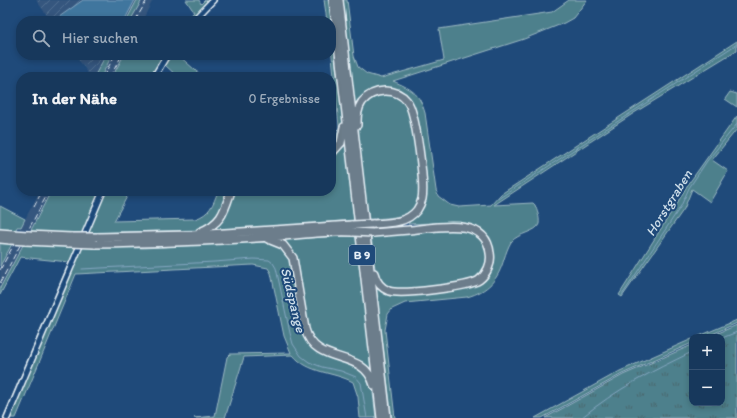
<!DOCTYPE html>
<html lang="de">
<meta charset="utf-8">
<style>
:root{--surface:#17385c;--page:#244365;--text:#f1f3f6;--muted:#9eacbb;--line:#365272}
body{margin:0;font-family:Itim,sans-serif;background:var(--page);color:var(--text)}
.controls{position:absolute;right:12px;bottom:12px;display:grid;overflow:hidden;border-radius:8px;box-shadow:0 2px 6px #0003}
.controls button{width:36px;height:36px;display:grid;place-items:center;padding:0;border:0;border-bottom:1px solid var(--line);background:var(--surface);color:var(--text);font:20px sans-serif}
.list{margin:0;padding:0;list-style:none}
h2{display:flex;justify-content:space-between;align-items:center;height:52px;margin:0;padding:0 16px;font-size:17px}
h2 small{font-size:13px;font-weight:400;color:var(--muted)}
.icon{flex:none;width:22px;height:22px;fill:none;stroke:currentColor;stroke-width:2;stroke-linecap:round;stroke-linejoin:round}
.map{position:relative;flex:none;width:737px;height:418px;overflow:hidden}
.search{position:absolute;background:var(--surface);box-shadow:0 2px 6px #0003;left:16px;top:16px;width:320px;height:44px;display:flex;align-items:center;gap:10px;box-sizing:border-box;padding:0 14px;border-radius:16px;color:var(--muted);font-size:15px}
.panel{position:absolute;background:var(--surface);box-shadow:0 2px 6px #0003;left:16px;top:72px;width:320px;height:124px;border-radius:16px}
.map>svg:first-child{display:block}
</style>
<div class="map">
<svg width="737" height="418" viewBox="0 0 737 418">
<defs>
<pattern id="industrial-furrows" width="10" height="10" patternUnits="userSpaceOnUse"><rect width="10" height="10" fill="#34567e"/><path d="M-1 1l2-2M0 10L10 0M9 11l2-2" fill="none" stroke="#516f91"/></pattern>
<pattern id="park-tufts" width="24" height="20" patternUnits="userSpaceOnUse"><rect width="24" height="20" fill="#4e808c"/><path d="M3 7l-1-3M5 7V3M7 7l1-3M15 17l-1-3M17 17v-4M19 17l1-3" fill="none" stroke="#4a676e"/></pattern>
</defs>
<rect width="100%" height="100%" fill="#1f4a7a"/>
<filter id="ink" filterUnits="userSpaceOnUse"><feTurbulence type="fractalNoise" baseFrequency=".025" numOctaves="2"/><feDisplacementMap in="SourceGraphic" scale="8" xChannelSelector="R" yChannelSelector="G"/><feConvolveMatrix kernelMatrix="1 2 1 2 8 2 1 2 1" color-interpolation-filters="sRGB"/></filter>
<g filter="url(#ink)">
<path fill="#34567e" d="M142,0H153L142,21H130Z
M112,55H124L112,77H101Z
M40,191H51L0,288V266Z"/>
<path fill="url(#industrial-furrows)" d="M36,0H137L126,21H51Z
M75,55H106L94,77H91Z"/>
<path fill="#4e808c" stroke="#9bb8c2" d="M137,0H142L130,21H126Z
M186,0H199L201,4L205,0H209L190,21H186L194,12Z
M324,0H329L331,21H327Z
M343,0H347L354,56L358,67L367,74L381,78L444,60L439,29L552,12L569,0H587L573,18L564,23L524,39L393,81C411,89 419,92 425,113L436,190L438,196L450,205L459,207L491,205L501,194L737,41V50L634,113L494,205L533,203L535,205C537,211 540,217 539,224C537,232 518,233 511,242C508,247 506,253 504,259C498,280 488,291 467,297L405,303L392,309L388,314L385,330L395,418H392L375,283L383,290L467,288C509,276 498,231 460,222L408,224L420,209L424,196L408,99L376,90L355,110Z
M331,23L343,124L341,140L331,151C331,143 338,136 339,126L331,46Z
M106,55H112L101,77H94Z
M124,55H164L151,77H112Z
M170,55H178L203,77H178L164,64Z
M730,92L737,94V107L725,99Z
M382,94C391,94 401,96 406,104C413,116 420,177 420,192C420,197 418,203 415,207C406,219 382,218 369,219C365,192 352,133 363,109C367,100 373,97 382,94Z
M737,116V129L712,160L728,171L710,202L692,189L684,209L622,297L619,295L676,205L687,186Z
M345,138L354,220L209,231L233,191H331V157Z
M51,191H101L83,233L30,232Z
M106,191H130L114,221L195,219C210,214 213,205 218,191H228L218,218L199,230L88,233Z
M0,206L25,219L21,227H17L15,231L0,229Z
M448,230C470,230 486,232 487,257C488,264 485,271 480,276C470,286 407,291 392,289C387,288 382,282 379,277C372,266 373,248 371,235Z
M356,236L373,375L322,349L308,333L295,260L275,239Z
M254,242L271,243L280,246L291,259L302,330L310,345L320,354L362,369L372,385L376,418H360L358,397L353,382C332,371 309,374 293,355L244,357L225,418H194L215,416L227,357L230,354L291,353L284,336L271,273L268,268L253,265L76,274L16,418H3L69,262L20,257L0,295V288L23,245L143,248Z
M0,243L12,244L0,266Z
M737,320V323L705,337H697Z
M692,339V343L622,374L542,418H535L620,371Z"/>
<path fill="url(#park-tufts)" stroke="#9bb8c2" d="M737,325V418H545L623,375L692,345V403H722V337H709Z"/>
<path fill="#41769e" stroke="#84a7c2" d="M83,0H135L124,21H62L59,17Z"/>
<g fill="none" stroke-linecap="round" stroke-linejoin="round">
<path stroke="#84a7c2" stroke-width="1" d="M498,199L737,44
M82,269L214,262L254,259L269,260L273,263L276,268L290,333L293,344L301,356L309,362L322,367L341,371L356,377L361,383L367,418
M622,295L681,206L689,188L707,161L737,124
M722,338L737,332
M581,418C617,389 650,372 692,352"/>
<defs>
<path id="secondary" d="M193,21L213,0
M154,77L167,55
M7,418L103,191"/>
<path id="highway" d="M333,0L381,418
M339,0L387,418
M357,125C357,117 357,109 362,102C373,88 396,87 407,101C416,111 425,185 422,199C421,203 419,207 417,210C406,224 387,223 372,224
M331,154L341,143L344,127
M200,232C222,223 224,212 231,191
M0,233L13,234
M373,233C385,232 397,231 409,230C434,228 486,215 490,253C492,263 487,274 479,280C469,287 401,295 389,291C381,288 376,281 374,273
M28,235L72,237
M97,237L192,235L352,225
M0,239L10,240
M268,239L283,245L293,258L305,329C316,368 363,347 374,385
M25,241L69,243
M94,244C153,243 212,241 271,237C298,236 325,230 353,232"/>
</defs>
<use href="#secondary" stroke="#e8f1f8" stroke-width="8"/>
<use href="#highway" stroke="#e8f1f8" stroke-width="10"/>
<use href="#secondary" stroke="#1f4a7a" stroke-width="5"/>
<use href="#highway" stroke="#6c7d8b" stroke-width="7"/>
<path stroke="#e8f1f8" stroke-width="1" stroke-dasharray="6 3" stroke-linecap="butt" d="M135,21L147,0
M103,77L115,55
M110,77L122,55
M34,207L42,191
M0,270L18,237
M0,283L49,191"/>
<defs>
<path id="highway-bridge" d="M352,225L372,224
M353,232L373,233
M13,234L28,235
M72,237H97
M10,240L25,241
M69,243L94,244"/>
</defs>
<use href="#highway-bridge" stroke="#e8f1f8" stroke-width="10" stroke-linecap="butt"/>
<use href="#highway-bridge" stroke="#6c7d8b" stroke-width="7"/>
</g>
</g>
<g text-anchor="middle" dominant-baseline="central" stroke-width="4" stroke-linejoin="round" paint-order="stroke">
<rect fill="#1f4a7a" stroke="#acbfd2" stroke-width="1" x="349" y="245" width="26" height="20" rx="3"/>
<g font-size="12" font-weight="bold" fill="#e8f1f8">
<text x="362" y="255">B 9</text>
</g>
<g font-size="14" font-style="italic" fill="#cfdfea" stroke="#1f4a7a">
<text transform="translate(669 203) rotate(-58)">Horstgraben</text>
<text transform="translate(293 300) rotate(76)">Südspange</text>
</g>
</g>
</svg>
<div class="controls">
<button>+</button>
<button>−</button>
</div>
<div class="search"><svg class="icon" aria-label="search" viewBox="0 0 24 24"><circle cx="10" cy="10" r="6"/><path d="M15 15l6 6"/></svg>Hier suchen</div>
<section class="panel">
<h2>In der Nähe<small>0 Ergebnisse</small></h2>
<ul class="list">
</ul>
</section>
</div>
